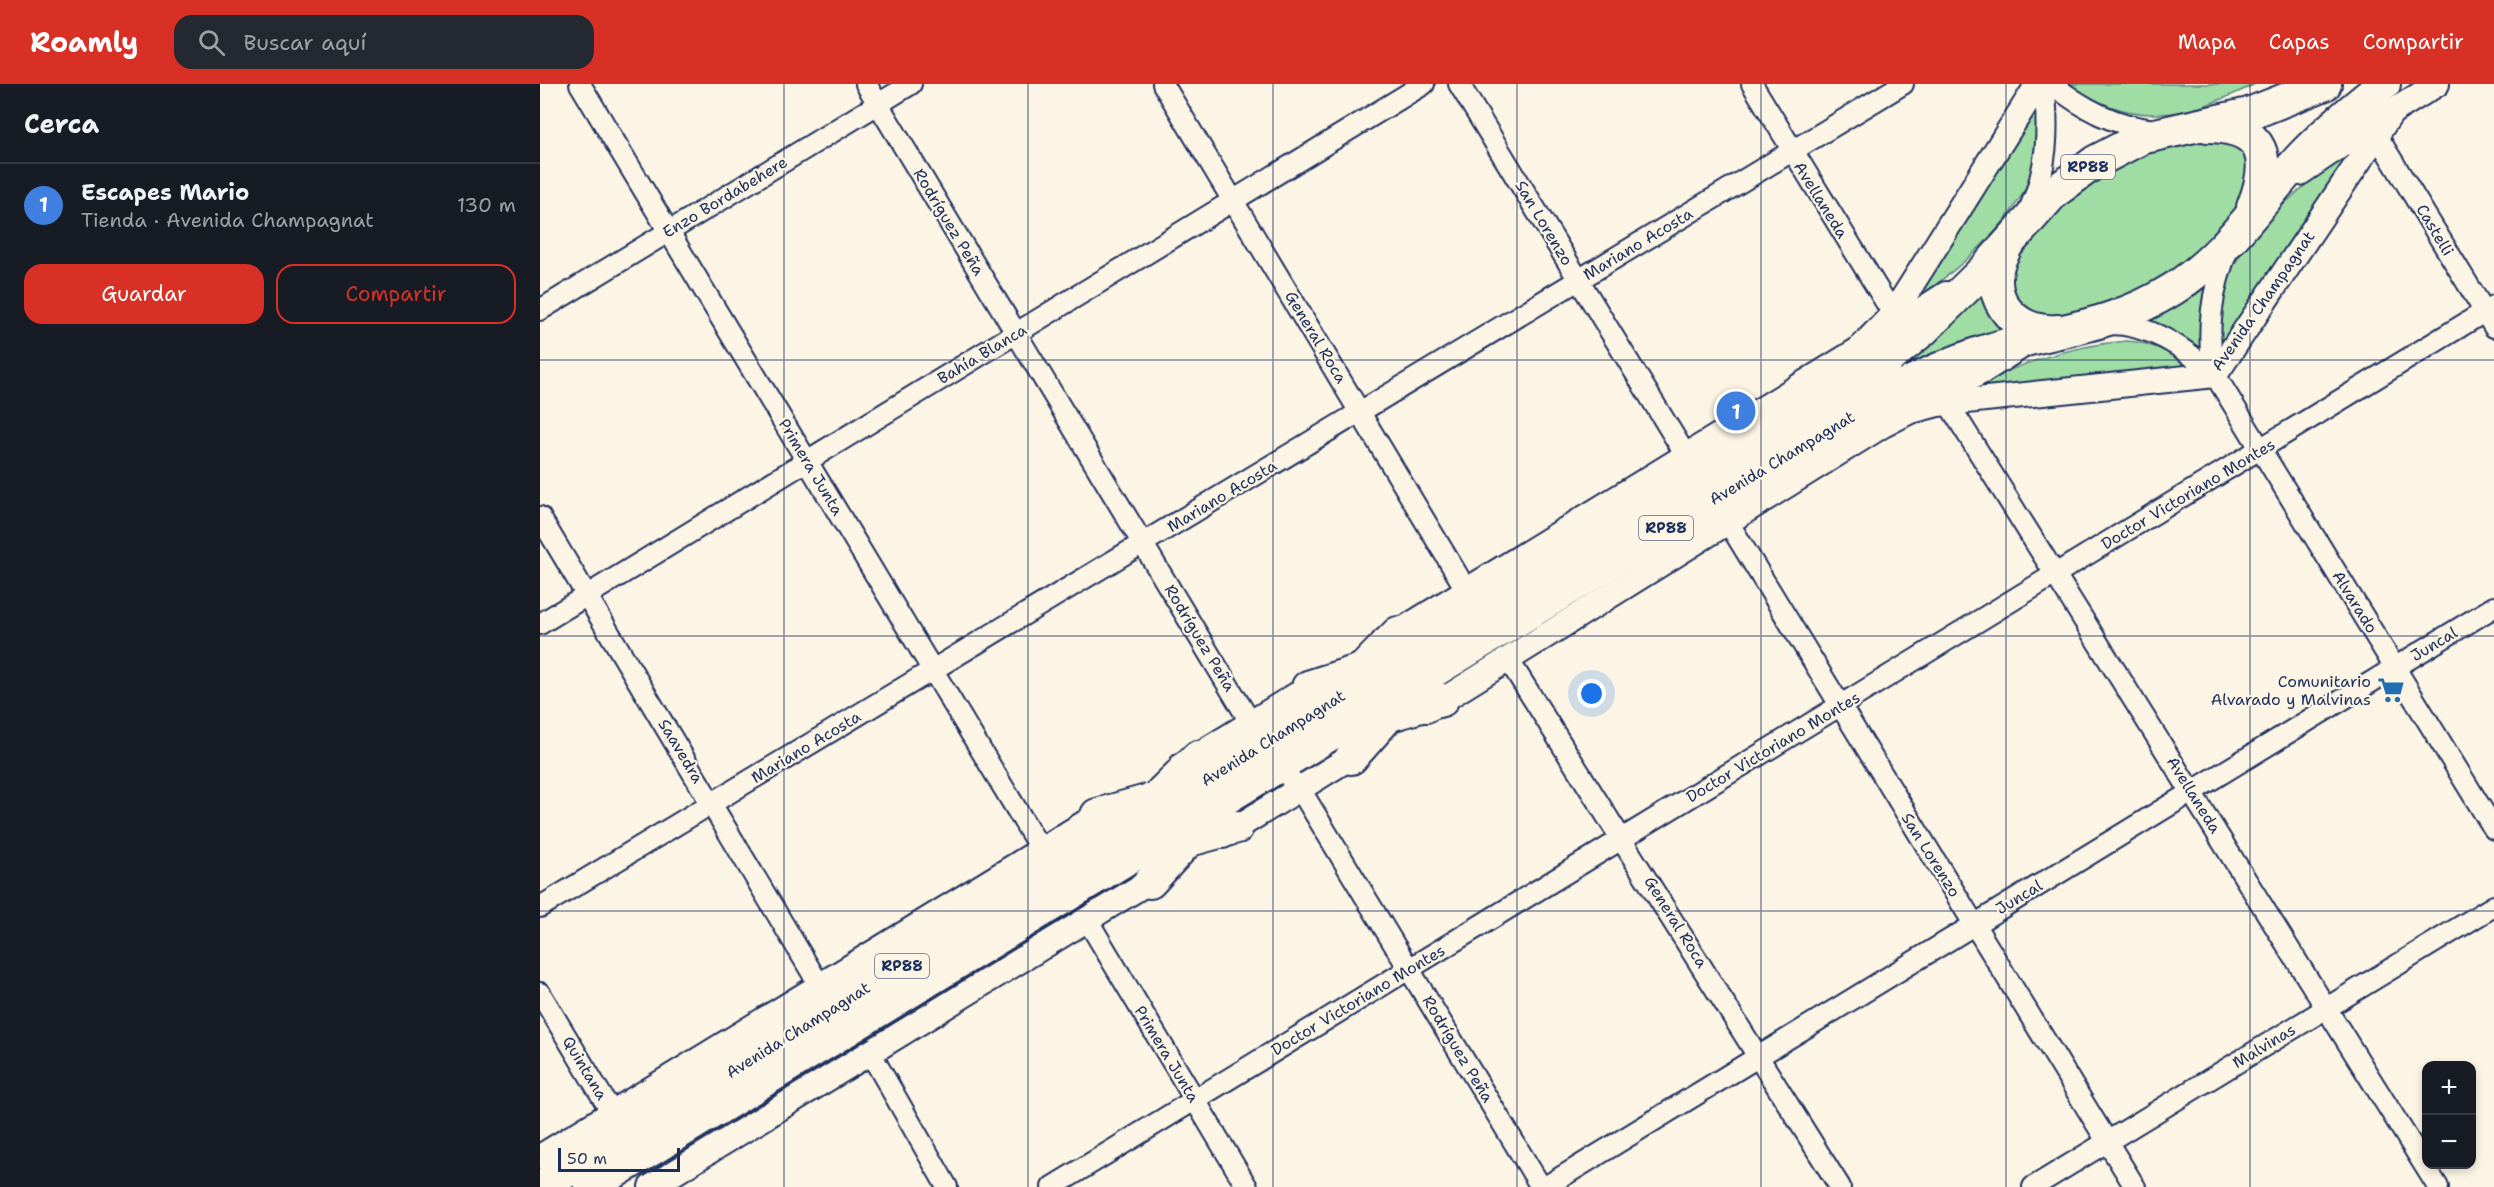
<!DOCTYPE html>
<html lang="es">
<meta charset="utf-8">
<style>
:root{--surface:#171b24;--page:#242831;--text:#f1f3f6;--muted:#9ea1a6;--line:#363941;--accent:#d93025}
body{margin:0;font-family:"Shantell Sans",sans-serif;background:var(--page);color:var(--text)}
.controls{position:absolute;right:18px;bottom:18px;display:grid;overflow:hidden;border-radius:12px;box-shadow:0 3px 9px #0003}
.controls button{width:54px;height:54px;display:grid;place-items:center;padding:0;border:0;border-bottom:2px solid var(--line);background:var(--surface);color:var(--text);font:30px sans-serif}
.scale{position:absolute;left:18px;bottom:15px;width:122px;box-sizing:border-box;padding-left:6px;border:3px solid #1b2f5e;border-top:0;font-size:16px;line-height:21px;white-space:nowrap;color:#1b2f5e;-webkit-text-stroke:4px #fcf5e5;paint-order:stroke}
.you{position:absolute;left:1052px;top:610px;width:21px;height:21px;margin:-15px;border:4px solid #fff;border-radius:50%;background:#1a73e8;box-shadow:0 0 0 9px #1a73e833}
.badge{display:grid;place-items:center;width:39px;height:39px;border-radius:50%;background:var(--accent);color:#fff;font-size:20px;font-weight:700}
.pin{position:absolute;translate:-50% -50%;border:3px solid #fff;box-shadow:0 2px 6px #0006}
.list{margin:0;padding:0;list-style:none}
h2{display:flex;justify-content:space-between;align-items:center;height:78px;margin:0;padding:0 24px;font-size:26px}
h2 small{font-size:20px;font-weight:400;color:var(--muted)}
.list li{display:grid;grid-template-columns:39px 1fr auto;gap:18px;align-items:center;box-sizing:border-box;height:84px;padding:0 24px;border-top:2px solid var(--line)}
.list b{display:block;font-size:22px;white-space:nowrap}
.list p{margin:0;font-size:20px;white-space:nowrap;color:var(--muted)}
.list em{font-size:20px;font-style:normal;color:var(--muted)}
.actions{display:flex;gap:12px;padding:18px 24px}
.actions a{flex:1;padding:14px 0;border:2px solid var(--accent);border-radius:18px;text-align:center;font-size:21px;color:var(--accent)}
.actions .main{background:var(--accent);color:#fff}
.icon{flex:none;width:33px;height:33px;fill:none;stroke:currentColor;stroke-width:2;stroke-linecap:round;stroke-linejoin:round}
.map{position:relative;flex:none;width:1954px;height:1103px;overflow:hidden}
header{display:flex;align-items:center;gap:36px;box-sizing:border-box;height:84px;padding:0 30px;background:var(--accent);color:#fff}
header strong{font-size:28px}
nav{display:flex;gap:33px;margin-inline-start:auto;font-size:21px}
.search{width:420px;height:54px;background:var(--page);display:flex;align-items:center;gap:15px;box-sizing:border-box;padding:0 21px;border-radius:18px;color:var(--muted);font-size:22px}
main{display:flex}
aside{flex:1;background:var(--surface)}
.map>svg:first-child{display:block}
</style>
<header>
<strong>Roamly</strong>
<div class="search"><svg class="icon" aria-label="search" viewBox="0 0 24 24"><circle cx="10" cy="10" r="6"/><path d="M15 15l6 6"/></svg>Buscar aquí</div>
<nav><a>Mapa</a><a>Capas</a><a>Compartir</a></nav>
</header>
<main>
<aside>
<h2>Cerca<small></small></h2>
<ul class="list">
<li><span class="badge" style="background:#3f7fe0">1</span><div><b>Escapes Mario</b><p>Tienda · Avenida Champagnat</p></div><em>130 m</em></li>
</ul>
<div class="actions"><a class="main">Guardar</a><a>Compartir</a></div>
</aside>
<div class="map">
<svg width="1954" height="1103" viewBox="0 0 1954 1103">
<rect width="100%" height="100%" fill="#fcf5e5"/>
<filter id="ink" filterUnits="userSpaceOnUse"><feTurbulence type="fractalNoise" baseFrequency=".0167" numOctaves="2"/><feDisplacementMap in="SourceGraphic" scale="12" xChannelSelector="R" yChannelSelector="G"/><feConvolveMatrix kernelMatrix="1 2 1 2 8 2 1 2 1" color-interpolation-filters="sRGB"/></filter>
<g filter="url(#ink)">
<path fill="#a0dda5" stroke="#5e8682" stroke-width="1.5" d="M1526,0H1715C1645,35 1594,45 1526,0Z
M1494,20C1496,30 1499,41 1499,52C1497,129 1418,184 1362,226Z
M1665,53L1701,60L1712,94L1695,129L1654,175L1564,226L1504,235L1470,214L1471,180L1501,135L1591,71Z
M1814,63L1681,267C1680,258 1678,249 1678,240C1677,165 1760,104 1814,63Z
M1675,183L1668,278L1600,237Z
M1442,200L1472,249L741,658Z
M1587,257C1614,259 1633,270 1654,287L1419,310C1473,282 1525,262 1587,257Z"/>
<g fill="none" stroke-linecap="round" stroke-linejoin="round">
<defs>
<path id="minor" d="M40,0L501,766
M326,0L718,651
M623,0L927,507
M919,0L1145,370
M1212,0L1353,230
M1512,0C1543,25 1574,41 1614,46
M1836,50L1954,243
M1489,126C1508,86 1509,44 1504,0
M0,226L371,0
M1567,240C1609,239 1645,264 1675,291L1954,745
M1675,291C1665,250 1672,204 1688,165
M1408,319L1898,1103
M0,433L280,902
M1188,438L1595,1103
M0,540L884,0
M968,575L1300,1103
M751,696L760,705L1001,1103
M0,823L1363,0
M548,837L707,1103
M0,909L72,1029
M331,970L407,1103
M512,1103L1954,222
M1005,1103L1954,523
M1493,1103L1954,822"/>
<path id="tertiary" d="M1760,89L1843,33
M1344,250L1406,210
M1387,316L1443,287L1479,264
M844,557L1318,266L1353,230L1498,0
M887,626L1343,341L1368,328L1398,320L1675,291L1852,28L1897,0
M642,681L784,594
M683,752L824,665
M0,1073L571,723
M111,1103L623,789"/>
<path id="trunk" d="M1667,42C1726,43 1732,75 1713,123
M1465,165C1440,207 1470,251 1518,247
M819,589L858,549
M768,603L818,587
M840,634L902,616
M811,674L858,621
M622,708L658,673
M557,731L614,715
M646,757L697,743
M610,798L666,737
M1,1103L1330,289L1384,245L1448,182L1513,109L1555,78L1601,54L1709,30L1785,0
M50,1103L1345,311C1379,294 1413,277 1449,266C1516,245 1571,244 1633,205C1686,172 1720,117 1762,72C1787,46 1816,22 1844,0"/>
</defs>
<use href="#minor" stroke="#1b2f5e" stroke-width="24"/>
<use href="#tertiary" stroke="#1b2f5e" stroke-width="28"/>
<use href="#trunk" stroke="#1b2f5e" stroke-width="36"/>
<use href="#minor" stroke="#fcf5e5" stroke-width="20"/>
<use href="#tertiary" stroke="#fcf5e5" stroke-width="24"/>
<use href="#trunk" stroke="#fcf5e5" stroke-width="32"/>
</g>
</g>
<path fill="none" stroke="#1b2f5e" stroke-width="1.5" stroke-opacity="0.55" d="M244,0V1103M488,0V1103M733,0V1103M977,0V1103M1221,0V1103M1466,0V1103M1710,0V1103M0,276H1954M0,552H1954M0,827H1954"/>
<defs>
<symbol id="supermarket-bare" viewBox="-9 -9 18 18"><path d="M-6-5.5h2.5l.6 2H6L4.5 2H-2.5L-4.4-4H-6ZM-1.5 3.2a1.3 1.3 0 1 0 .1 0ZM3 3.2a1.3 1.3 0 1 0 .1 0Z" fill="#1f6fb2" stroke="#fcf5e5" stroke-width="2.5" paint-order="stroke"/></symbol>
</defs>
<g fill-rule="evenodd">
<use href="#supermarket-bare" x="1832" y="587" width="38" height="38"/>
</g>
<g text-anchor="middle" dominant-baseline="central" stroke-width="4.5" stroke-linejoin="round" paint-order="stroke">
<g fill="#fcf5e5" stroke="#5e6a86" stroke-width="1.5">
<rect x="1521" y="71" width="54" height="24" rx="4.5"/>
<rect x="1099" y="432" width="54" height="24" rx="4.5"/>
<rect x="335" y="870" width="54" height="24" rx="4.5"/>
</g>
<g font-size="15" font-weight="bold" fill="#1b2f5e">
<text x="1548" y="83">RP88</text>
<text x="1126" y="444">RP88</text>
<text x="362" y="882">RP88</text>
</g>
<g font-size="16" fill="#1b2f5e" stroke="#fcf5e5">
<text transform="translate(185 113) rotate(-31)">Enzo Bordabehere</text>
<text transform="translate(1281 116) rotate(58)">Avellaneda</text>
<text transform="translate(409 138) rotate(59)">Rodríguez Peña</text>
<text transform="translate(1004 139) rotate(59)">San Lorenzo</text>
<text transform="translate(1895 146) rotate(59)">Castelli</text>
<text transform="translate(1098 160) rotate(-31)">Mariano Acosta</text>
<text transform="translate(1723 217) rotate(-55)">Avenida Champagnat</text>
<text transform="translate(776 253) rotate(59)">General Roca</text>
<text transform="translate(442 270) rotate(-31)">Bahía Blanca</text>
<text transform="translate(1242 374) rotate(-31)">Avenida Champagnat</text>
<text transform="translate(271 383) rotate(59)">Primera Junta</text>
<text transform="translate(1648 410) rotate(-31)">Doctor Victoriano Montes</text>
<text transform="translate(682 412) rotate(-31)">Mariano Acosta</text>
<text transform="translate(1815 518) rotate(58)">Alvarado</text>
<text transform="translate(660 554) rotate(59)">Rodríguez Peña</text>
<text transform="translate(1894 560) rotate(-31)">Juncal</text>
<text transform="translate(733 654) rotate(-32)">Avenida Champagnat</text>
<text transform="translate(266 663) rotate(-31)">Mariano Acosta</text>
<text transform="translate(1233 663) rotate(-31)">Doctor Victoriano Montes</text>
<text transform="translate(141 667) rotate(59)">Saavedra</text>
<text transform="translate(1654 711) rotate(58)">Avellaneda</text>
<text transform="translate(1391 771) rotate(58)">San Lorenzo</text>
<text transform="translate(1479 813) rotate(-31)">Juncal</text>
<text transform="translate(1136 838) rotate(58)">General Roca</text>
<text transform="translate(818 916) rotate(-31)">Doctor Victoriano Montes</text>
<text transform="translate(258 946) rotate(-32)">Avenida Champagnat</text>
<text transform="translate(1724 962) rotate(-31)">Malvinas</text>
<text transform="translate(918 965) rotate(59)">Rodríguez Peña</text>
<text transform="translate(627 970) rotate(59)">Primera Junta</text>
<text transform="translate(45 984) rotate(59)">Quintana</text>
</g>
<g font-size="16" fill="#1b2f5e" stroke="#fcf5e5" text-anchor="end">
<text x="1831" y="597">Comunitario<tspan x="1831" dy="18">Alvarado y Malvinas</tspan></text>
</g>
</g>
</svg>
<div class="controls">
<button>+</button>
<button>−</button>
</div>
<div class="scale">50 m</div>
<div class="you"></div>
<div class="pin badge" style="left:1196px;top:327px;background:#3f7fe0">1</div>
</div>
</main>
